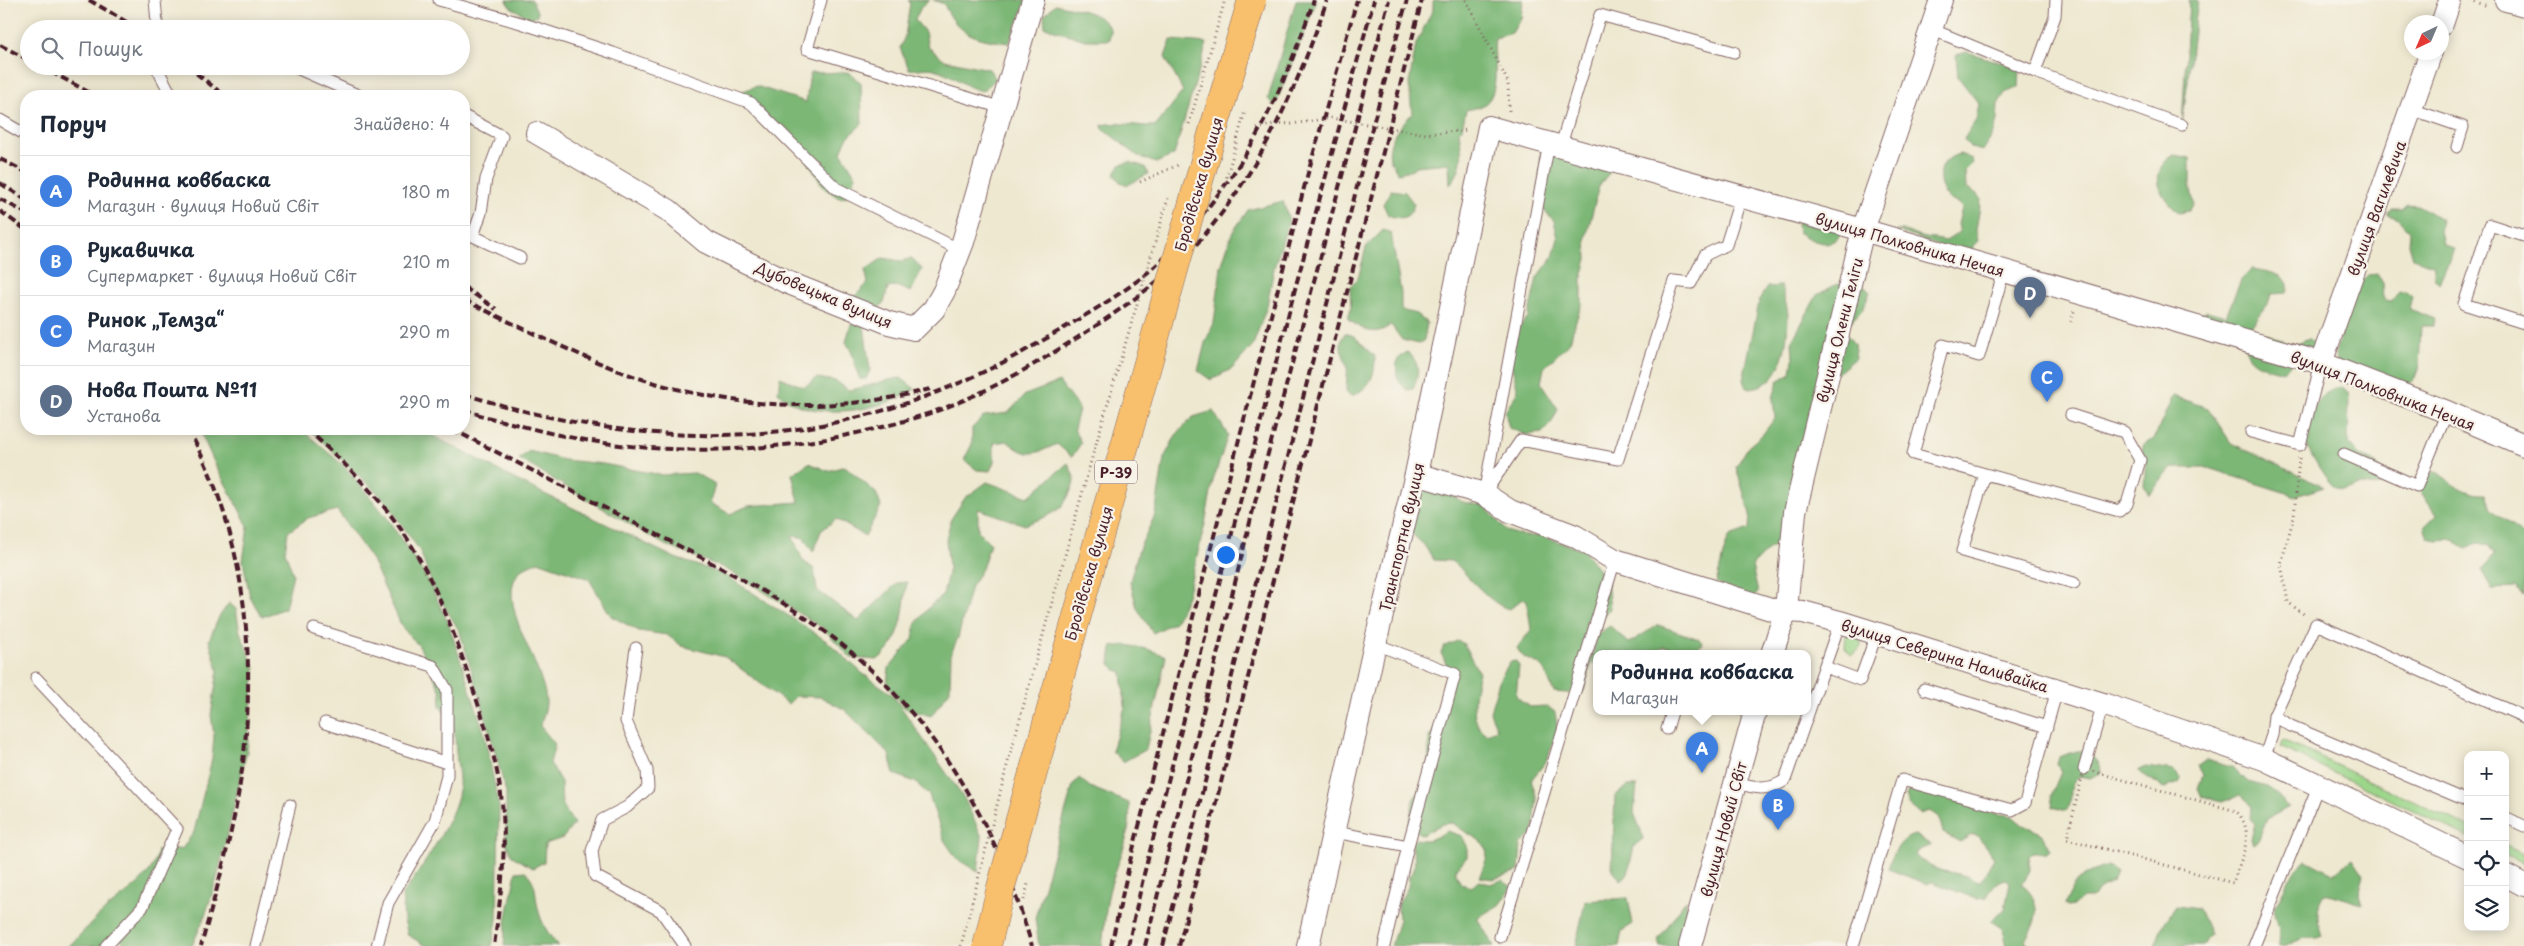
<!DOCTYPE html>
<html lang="uk">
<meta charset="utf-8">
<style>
:root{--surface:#fff;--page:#f6f6f7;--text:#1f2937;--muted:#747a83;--line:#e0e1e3;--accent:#1a73e8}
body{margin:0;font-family:"Playpen Sans",sans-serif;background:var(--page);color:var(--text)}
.controls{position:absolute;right:15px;bottom:15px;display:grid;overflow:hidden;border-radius:10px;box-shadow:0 2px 12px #0003}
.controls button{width:45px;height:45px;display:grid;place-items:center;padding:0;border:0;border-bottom:1px solid var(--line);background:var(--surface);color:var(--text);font:25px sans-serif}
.compass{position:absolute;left:2404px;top:15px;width:45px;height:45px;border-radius:50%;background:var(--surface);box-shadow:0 2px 12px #0003;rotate:224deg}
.you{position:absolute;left:1225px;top:554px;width:18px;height:18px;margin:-12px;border:4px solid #fff;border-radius:50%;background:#1a73e8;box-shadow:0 0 0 8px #1a73e833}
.badge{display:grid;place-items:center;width:32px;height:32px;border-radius:50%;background:var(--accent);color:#fff;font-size:16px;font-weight:700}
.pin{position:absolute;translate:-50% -41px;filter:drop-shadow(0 1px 2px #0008)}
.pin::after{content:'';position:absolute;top:26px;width:18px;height:15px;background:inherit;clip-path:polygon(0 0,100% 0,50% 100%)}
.popup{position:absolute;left:1593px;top:650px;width:218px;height:65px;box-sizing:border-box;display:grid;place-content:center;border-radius:10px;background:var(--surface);filter:drop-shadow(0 1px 4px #0005);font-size:16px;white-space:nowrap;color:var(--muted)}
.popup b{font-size:19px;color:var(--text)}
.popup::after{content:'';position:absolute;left:50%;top:100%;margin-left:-10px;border:10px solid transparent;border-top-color:var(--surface)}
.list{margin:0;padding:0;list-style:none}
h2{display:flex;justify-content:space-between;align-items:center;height:65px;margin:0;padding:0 20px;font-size:21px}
h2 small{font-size:16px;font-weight:400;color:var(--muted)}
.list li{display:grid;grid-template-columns:32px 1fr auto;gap:15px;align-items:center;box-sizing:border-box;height:70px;padding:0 20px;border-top:1px solid var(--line)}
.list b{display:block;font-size:19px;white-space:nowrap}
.list p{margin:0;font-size:16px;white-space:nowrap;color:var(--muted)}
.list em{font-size:16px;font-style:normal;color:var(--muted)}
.icon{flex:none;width:28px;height:28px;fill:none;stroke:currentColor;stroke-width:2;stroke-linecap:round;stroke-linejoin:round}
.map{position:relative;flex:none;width:2524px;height:946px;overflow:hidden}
.search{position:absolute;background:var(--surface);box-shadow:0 2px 12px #0003;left:20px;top:20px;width:450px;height:55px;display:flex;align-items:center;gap:12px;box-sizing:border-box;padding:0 18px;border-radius:28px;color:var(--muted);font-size:19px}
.panel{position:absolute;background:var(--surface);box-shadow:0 2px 12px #0003;left:20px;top:90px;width:450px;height:345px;border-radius:20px}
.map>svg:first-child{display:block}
</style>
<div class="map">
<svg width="2524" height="946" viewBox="0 0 2524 946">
<rect width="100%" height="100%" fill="#f7f3e8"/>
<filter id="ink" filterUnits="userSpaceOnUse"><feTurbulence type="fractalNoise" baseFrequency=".02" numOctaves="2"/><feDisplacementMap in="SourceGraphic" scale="10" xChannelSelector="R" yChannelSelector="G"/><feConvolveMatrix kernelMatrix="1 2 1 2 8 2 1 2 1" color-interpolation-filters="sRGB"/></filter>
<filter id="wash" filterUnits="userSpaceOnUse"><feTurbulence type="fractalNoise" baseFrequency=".0096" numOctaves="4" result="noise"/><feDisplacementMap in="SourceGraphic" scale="20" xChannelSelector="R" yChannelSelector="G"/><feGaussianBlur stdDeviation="1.12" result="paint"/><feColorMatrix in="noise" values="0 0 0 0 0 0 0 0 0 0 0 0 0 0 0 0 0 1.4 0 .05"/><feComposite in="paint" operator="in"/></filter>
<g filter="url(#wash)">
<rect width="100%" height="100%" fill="#eee8d0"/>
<path fill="#9bd68a" stroke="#727a5a" d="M1846,635L1861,639C1862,647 1859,652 1851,655L1845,648Z
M2283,740L2468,827V837L2280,747Z
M2505,845L2524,854V864L2505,855Z"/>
<path fill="#7cb776" stroke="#636b50" d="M507,0H532L538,14L531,19L509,6Z
M908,0H930L921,7L915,20L925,32L928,47L945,60L989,69L996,79L982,91C964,87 951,73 934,69C927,67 917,70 909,69L900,48L905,36L910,3Z
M933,0H1027L1009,43C977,39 958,36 944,4Z
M1296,0H1317L1275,106L1268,99Z
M1433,0H1523L1521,18L1512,33L1495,38C1492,57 1503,94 1482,106C1477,108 1471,109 1466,110L1462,128L1459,131C1462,155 1465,165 1450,185L1449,163L1416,166L1411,170L1398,173C1396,169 1391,163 1390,159C1386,141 1401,124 1412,114L1409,84L1416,44L1433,9Z
M2189,0H2198L2182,125Z
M1055,4C1075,9 1102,11 1111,31L1109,40H1085L1045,27L1044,16Z
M1171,40L1207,43L1174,155L1156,163L1138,156L1103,129L1102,125C1120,121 1138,127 1156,126L1183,91L1165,57Z
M1967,52L2020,68L2019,87L2005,93L1998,104L1997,120L1992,136L1983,151L1971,148L1964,139L1976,120L1979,104L1958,77L1956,55Z
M848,72L861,83L862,124L847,138L841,152L856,176L846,197L839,198L824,188L804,155L752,109L741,92L756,86L806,102L810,73Z
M1541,152L1610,172L1599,186L1586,238L1587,259L1582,277V304L1574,326L1570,342L1544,368L1541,383L1558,409L1552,422L1542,433L1526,435L1509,428L1505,412L1518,391L1511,363L1513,335L1528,317L1537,278L1553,257L1558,238L1554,221L1544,210L1539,190Z
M1960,154L1972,159L1973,163L1965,171L1966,187L1977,194L1981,200L1976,230L1978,241L1973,246L1970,257L1897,231C1907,229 1911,235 1921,237C1929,239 1938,239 1946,241L1960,232L1958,224L1962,208C1959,202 1951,202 1947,197C1934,180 1939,158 1960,154Z
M2174,155L2190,158V185L2194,204L2189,211L2180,213C2159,199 2147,170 2174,155Z
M1130,162L1145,167L1148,174L1128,185L1120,182L1114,174L1120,165Z
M1391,190L1405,192L1414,204C1410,219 1401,220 1388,215L1383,204Z
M1283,201L1289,220L1274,268L1267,306L1253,345L1233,368L1211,380L1198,371L1205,343L1214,323L1221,267L1232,233L1248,210Z
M2407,204L2418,205L2442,220L2440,231L2443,244L2454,249L2439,284L2434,278L2435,266L2413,258L2409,244L2410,231L2399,219L2388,215L2392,209H2401Z
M1797,222L1843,226C1838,251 1815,244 1798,232Z
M1383,230L1391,233L1401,293V310L1416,314L1427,323L1424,340L1419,344L1402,340L1391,325C1374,337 1364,331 1348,319L1351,309L1350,288L1359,275L1366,247Z
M883,258L901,261L912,258L922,269L911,292L896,286L888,288L884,303L873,313L864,310L855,296L868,283L865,270Z
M2252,269C2264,271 2295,274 2287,293L2271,294L2268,304L2247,332L2198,321L2200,314L2207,311L2226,316L2241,280Z
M2377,274L2383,283L2384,300L2392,301L2399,291H2406L2412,296L2409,309L2436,319L2433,326H2421L2419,367L2414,380L2401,390L2338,362L2335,354L2358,284L2368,275Z
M1858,280L1870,292L1863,309L1843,330L1854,344L1856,358L1829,380L1787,543L1771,547L1752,566L1758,593L1747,604L1716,582C1722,565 1722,551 1730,536L1749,529L1750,514L1736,467L1748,447L1763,434L1775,418L1773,398L1778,381L1791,373L1793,359L1792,341L1817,295L1835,285Z
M1781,286C1783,296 1788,307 1788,317C1787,346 1783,389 1746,388L1743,380L1760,298L1767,287Z
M851,324L864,325L870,370L866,379H860C853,365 856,357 846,342Z
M1345,333L1354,336L1375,356C1375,376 1371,387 1352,396L1346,392C1346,383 1348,375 1347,367C1344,353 1336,347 1345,333Z
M2266,334L2281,339L2291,346L2309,338L2314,343V350L2293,361L2283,372C2267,367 2248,365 2245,346L2250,340Z
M1407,352C1420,361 1420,375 1413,389L1408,390C1396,382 1396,374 1397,360Z
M780,377L804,387L817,378L836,381L848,390C866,388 882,380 901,378L915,389C884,412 805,423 778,392Z
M1059,382L1079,409L1074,429L1081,443L1072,457L1057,444C1034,455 1027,458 1007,441L994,443V462L990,471L977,470L964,460L972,444V428L984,416L1008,413L1025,395Z
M2341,387L2349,394L2348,443L2359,455L2374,461L2390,478L2387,483C2374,489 2374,486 2361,485C2355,485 2349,490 2343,491C2329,491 2309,450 2304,439C2310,415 2314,392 2341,387Z
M2173,396L2208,408L2231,443L2324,487L2296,496L2208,468H2172L2149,495L2144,485L2146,460L2142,450L2144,444L2154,439Z
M1213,411L1228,435L1213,481L1205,524L1187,596L1175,622L1153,633L1137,608L1130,581L1139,549L1155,515L1164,458L1176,435L1193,417Z
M199,429H301L344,466L385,515L426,577L448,622L484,732L499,807L497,920L492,946H426L408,935L404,920L402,895C419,873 456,817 459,790C460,778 457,764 456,752C454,728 456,725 440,706L441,692L419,646L402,627L372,560L337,510L308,518L288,532L285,551L293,574L285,608L262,617L250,597L243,561L248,526L215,464Z
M309,429H421L512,478L675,558L723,574L775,607L828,642L862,673L892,694L965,800L982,837L978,872L957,859L944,840L929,795L915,782L894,774L889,754L845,710L821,697L796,696L788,704L725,657L682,646L667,635L639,631L611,616L589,579L538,561C533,564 525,566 521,570C491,600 546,666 546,703C546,710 542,719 540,726L555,744L550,763L561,782L562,805L574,824L563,838L545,844L544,862L533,868L512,856L506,843V792L483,708L460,632L433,587L420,551L384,499Z
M529,451L564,460L603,464L662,475L695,473L715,485L710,503L730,514L748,506L799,502L792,474L809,463L828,471L845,466L876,493L881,506L865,536L836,519L821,531L813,552L804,538L792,535L803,561L814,569L817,590L858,621L897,583L907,582C903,611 903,642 877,660L851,658L823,628L743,579L724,568L665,545L519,459Z
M1068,463L1075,479C1065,512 1055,513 1025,525L978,509V531L990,543L982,569L971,586L958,638L951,653L950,690L931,716L905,708L887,684L889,668L913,639L916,623L931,605L943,595L949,568L946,540L951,519L965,498L987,482L1028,497Z
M2437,472C2452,483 2465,495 2485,494L2491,509L2524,536V596L2515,588L2492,589L2481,570L2494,555L2488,545L2477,543L2467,549L2453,540L2437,541L2428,537L2424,527L2436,515L2417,486L2425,474Z
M1427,488L1442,490L1463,502L1485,506L1506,531L1524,536H1541L1584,550L1607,581L1610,609C1597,618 1587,645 1592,660L1596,635L1610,626L1629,643L1658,625L1699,639L1703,644L1693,650L1663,647L1655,654H1597V664L1592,662L1584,691L1579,694L1554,692C1549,683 1547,670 1538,664C1527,657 1525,662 1517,648L1531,630L1527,601L1522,599L1510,609C1493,607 1468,576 1456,564L1451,561L1434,560L1424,545L1410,532L1416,492Z
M229,603L236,609L240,632L255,669L247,751L217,878L205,916L192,946H126L117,935L102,946H69C81,934 93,921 105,910C125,893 154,878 158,850L182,849L194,832L212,759L214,736L211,715L218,670L209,640L219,617Z
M1457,641L1463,643L1479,673C1474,688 1468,726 1487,734L1497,729L1490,712L1500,678L1510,662L1516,661L1519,666L1516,696L1529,707L1546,706L1555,712L1558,733L1545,763L1531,780L1537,798L1533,834L1521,844L1519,871L1493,879L1479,877C1499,839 1477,843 1453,823L1442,824L1422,835L1409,825L1413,800L1428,775L1429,737L1439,722L1446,697L1448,668L1441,653L1444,647Z
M1127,645L1147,649L1166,656L1146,749L1123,762L1112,751L1125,707L1122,672L1116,670L1110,664L1112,647Z
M2077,751H2087L2100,765L2101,773L2090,778L2081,776C2063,788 2077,796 2066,811L2053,807L2051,796L2061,772L2057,763L2059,757Z
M2206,760L2234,768L2248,782L2267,787L2276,793L2284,805L2289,807L2267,819L2258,842L2253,844L2251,839L2255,823L2251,820L2252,805L2241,795L2222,802L2202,797L2198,788L2203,775L2198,766Z
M2146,767L2174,771L2182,779L2180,783L2164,788L2138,771Z
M1079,778L1090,787L1129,803C1132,837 1120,854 1111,885C1105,904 1105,926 1102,946H1039L1035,918L1073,785Z
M1628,786H1637L1634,813L1644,838L1634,846L1628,874L1621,880L1612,870L1615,796Z
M1927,787L1939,794L1961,802L1975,804L1993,813L2012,816L2023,825L2041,833L2050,850L2047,853H2032L2029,856L2030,871L2021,884C2041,899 2040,920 2025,939L2029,946H2007L2003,929L1991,921L2005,909L2010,882L2006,879C1995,880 1991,889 1987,898L1977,899L1932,882L1927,884L1888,869C1892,855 1900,838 1915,835L1931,845L1917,851L1915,854C1935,874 1943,869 1966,876C1972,878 1974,882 1980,882L1994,858L1977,835H1971L1960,842L1943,833C1941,823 1939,815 1929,811L1920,814L1909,805L1906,795L1909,790Z
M1447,831L1462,836L1467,846V857L1456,869V874L1461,884L1471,887L1480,881L1490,884L1502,880L1512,887L1499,905L1477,918L1494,946H1391L1399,920L1398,904L1408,887L1409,876L1414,870L1415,859L1411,843L1416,839C1429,842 1435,838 1447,831Z
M2353,858L2364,875L2359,894L2362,904L2325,893C2315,908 2317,920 2322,936C2315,940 2309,937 2302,939C2293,942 2288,946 2278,946L2279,930L2274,908L2293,873L2306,860L2333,874Z
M2108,866L2117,873L2113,882L2100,889L2092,898H2082L2074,906L2067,907L2065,904C2078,876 2078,876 2108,866Z
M526,871C538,887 534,889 538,908C541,923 549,935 558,946H504L506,922L516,872Z
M1628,898L1633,924L1622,931L1619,946H1576L1585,901Z
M1686,900L1688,915L1678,946H1660L1658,940Z
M2176,906L2199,909L2210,934L2203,946H2155L2163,925Z"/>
</g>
<g filter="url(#ink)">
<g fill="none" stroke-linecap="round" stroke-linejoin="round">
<defs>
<path id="lane" d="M439,0L521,23L613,53L751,103L836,188L960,250
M821,0L807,49L1002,108
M154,29L157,23L155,0
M190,29H208
M1931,29L2035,72L2182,125
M156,66L168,89L174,96
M292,66L360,96
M2035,72L2055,16L2056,0
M2411,109L2463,127L2457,147
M464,116L502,136L486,179L481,213L473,236L520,258
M0,120L26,135
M1561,145L1600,15L1734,52
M2524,236L2490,225L2464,304L2524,323
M2004,271L1979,356L1943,345L1913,454L2119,511L2127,504L2140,460L2124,432L2071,415
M2251,432L2300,445L2321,363
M2344,454L2417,486L2447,412
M1985,474L1962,551L2074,583
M1485,489L1549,143
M1484,494L1521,440L1618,459L1674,281L1691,283L1705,255L1726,245L1741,197
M314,629L433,666L447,690V776L435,821L388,903L377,946
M1375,644L1455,674L1408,846
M636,648L626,721L647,770L648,788L627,807L602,820L592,851L595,876L661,911L685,946
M1825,667L1860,680L1877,633
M36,678L177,829L142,908L106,946
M1924,689L2047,727
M2274,716L2316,624L2524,717
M325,723L447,763
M1667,729L1672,712
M2264,759L2272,735L2274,716L2291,726L2468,801
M2084,769L2103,704
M1735,783C1754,788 1769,792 1785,780L1840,622
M2505,817L2524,826
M1335,832L1408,846L1384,946
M1500,937L1615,560
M256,946L290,805
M1853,946L1902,780L2012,810L2025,803L2057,690
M2254,946L2319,784"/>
<path id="street" d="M2506,0L2524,5
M2442,24L2450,0
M537,133L668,210L706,242L784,281L889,323L914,329L934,309L944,291L963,242L1033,0
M2321,363L2431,52
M1416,474L1484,494L1510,511L1575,536L1615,560L1774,610L1803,612L1840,622L2103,704L2264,759L2468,857
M1772,654L1786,610L1795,512L1863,230L1941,0
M2505,875L2524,885
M1308,946L1375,644L1416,474L1489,127L1863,230L2321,363L2447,412L2524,445
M1690,946L1755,712"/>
</defs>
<use href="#lane" stroke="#836565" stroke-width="13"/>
<use href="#street" stroke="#836565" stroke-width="24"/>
<path stroke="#836565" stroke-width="3" stroke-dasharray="1 4" stroke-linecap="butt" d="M1466,0L1508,82L1509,111
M2470,0L2488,6
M1257,129L1277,123L1292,124L1331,118L1426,134L1469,130
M1140,182L1178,165
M2071,322L2074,311
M2299,458L2294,516L2281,564L2288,602L2306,616
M2084,769L2236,811C2257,833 2241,857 2233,883L2067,839Z
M2505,844L2509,835"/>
<use href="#lane" stroke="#fff" stroke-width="11"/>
<use href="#street" stroke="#fff" stroke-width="22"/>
<path stroke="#4a1f2b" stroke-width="4" stroke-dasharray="8 4" stroke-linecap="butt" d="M89,0L137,28
M0,45L29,60
M40,66L96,96
M187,66L225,96
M0,159L26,172
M0,183L26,200
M0,199L26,213
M0,211L26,230
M464,287L496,309
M464,300C516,325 568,351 622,372C719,408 830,416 930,389
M464,394C674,460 860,451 1052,335C1086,315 1123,294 1153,268C1176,248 1197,222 1216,197C1262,139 1290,69 1314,0
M464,409C480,416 498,420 515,424C647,462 793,457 924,415C984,396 1038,363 1091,329C1133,301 1174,272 1206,233C1263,165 1299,83 1327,0
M188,429C253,545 260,689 234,817C225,861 213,903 201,946
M307,429C339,458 372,489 398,525C433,574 454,632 473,689C487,730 500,771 503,814C506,858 500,902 494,946
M452,429C520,464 589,500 658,535C731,573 809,611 870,669C950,744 1002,842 1032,946
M1111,946L1130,861L1306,180L1357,0
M1128,946L1144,874L1296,285L1374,0
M1145,946L1254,506L1389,0
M1163,946L1373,124L1407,0
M1179,946L1422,0"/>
<defs>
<path id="primary-bridge" d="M987,946L1001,887L1213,131L1252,0"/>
</defs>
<use href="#primary-bridge" stroke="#836565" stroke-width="29" stroke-linecap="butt"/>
<path stroke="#836565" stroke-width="3" stroke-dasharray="1 4" stroke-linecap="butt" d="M1189,124L1225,0
M1224,187L1245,111
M1024,900L1028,884
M961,946L1008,762L1093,454L1169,195"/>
<use href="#primary-bridge" stroke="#f8bf6c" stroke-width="28"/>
</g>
</g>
<g text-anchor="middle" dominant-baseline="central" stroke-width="4.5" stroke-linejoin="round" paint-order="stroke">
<rect fill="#f7f3e8" stroke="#7e5f64" stroke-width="1" x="1095" y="460.5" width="42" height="23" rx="4"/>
<g font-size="14" font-weight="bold" fill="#4a1f2b">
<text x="1116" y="472">Р-39</text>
</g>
<g font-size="15" fill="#4a1f2b" stroke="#f7f3e8">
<text transform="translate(1198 184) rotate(-74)">Бродівська вулиця</text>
<text transform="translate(2376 208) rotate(-70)">вулиця Вагилевича</text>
<text transform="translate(1910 244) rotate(16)">вулиця Полковника Нечая</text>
<text transform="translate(824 294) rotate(23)">Дубовецька вулиця</text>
<text transform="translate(1839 330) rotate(-76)">вулиця Олени Теліги</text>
<text transform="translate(2383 390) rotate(21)">вулиця Полковника Нечая</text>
<text transform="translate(1401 537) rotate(-77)">Транспортна вулиця</text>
<text transform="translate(1088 573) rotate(-74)">Бродівська вулиця</text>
<text transform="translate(1945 655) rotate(17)">вулиця Северина Наливайка</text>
<text transform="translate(1723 829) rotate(-75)">вулиця Новий Світ</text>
</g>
</g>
</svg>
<div class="controls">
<button>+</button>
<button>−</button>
<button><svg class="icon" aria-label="locate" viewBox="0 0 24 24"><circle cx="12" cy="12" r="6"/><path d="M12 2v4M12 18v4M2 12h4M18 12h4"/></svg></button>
<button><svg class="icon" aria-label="layers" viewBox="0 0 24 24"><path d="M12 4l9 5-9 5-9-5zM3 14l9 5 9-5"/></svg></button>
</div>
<svg class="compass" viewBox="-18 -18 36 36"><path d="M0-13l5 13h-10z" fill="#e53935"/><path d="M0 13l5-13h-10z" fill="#747a83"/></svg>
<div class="you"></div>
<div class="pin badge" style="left:1702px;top:773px;background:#3f7fe0">A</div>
<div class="popup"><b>Родинна ковбаска</b>Магазин</div>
<div class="pin badge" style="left:1778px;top:830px;background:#3f7fe0">B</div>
<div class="pin badge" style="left:2047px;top:402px;background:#3f7fe0">C</div>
<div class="pin badge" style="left:2030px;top:318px;background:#5c6f8a">D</div>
<div class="search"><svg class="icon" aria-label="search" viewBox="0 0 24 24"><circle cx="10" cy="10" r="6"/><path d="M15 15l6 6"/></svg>Пошук</div>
<section class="panel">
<h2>Поруч<small>Знайдено: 4</small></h2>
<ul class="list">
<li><span class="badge" style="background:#3f7fe0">A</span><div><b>Родинна ковбаска</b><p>Магазин · вулиця Новий Світ</p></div><em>180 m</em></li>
<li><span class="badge" style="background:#3f7fe0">B</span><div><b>Рукавичка</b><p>Супермаркет · вулиця Новий Світ</p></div><em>210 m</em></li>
<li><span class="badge" style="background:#3f7fe0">C</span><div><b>Ринок „Темза“</b><p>Магазин</p></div><em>290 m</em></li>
<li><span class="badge" style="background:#5c6f8a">D</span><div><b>Нова Пошта №11</b><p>Установа</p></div><em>290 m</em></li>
</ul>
</section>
</div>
